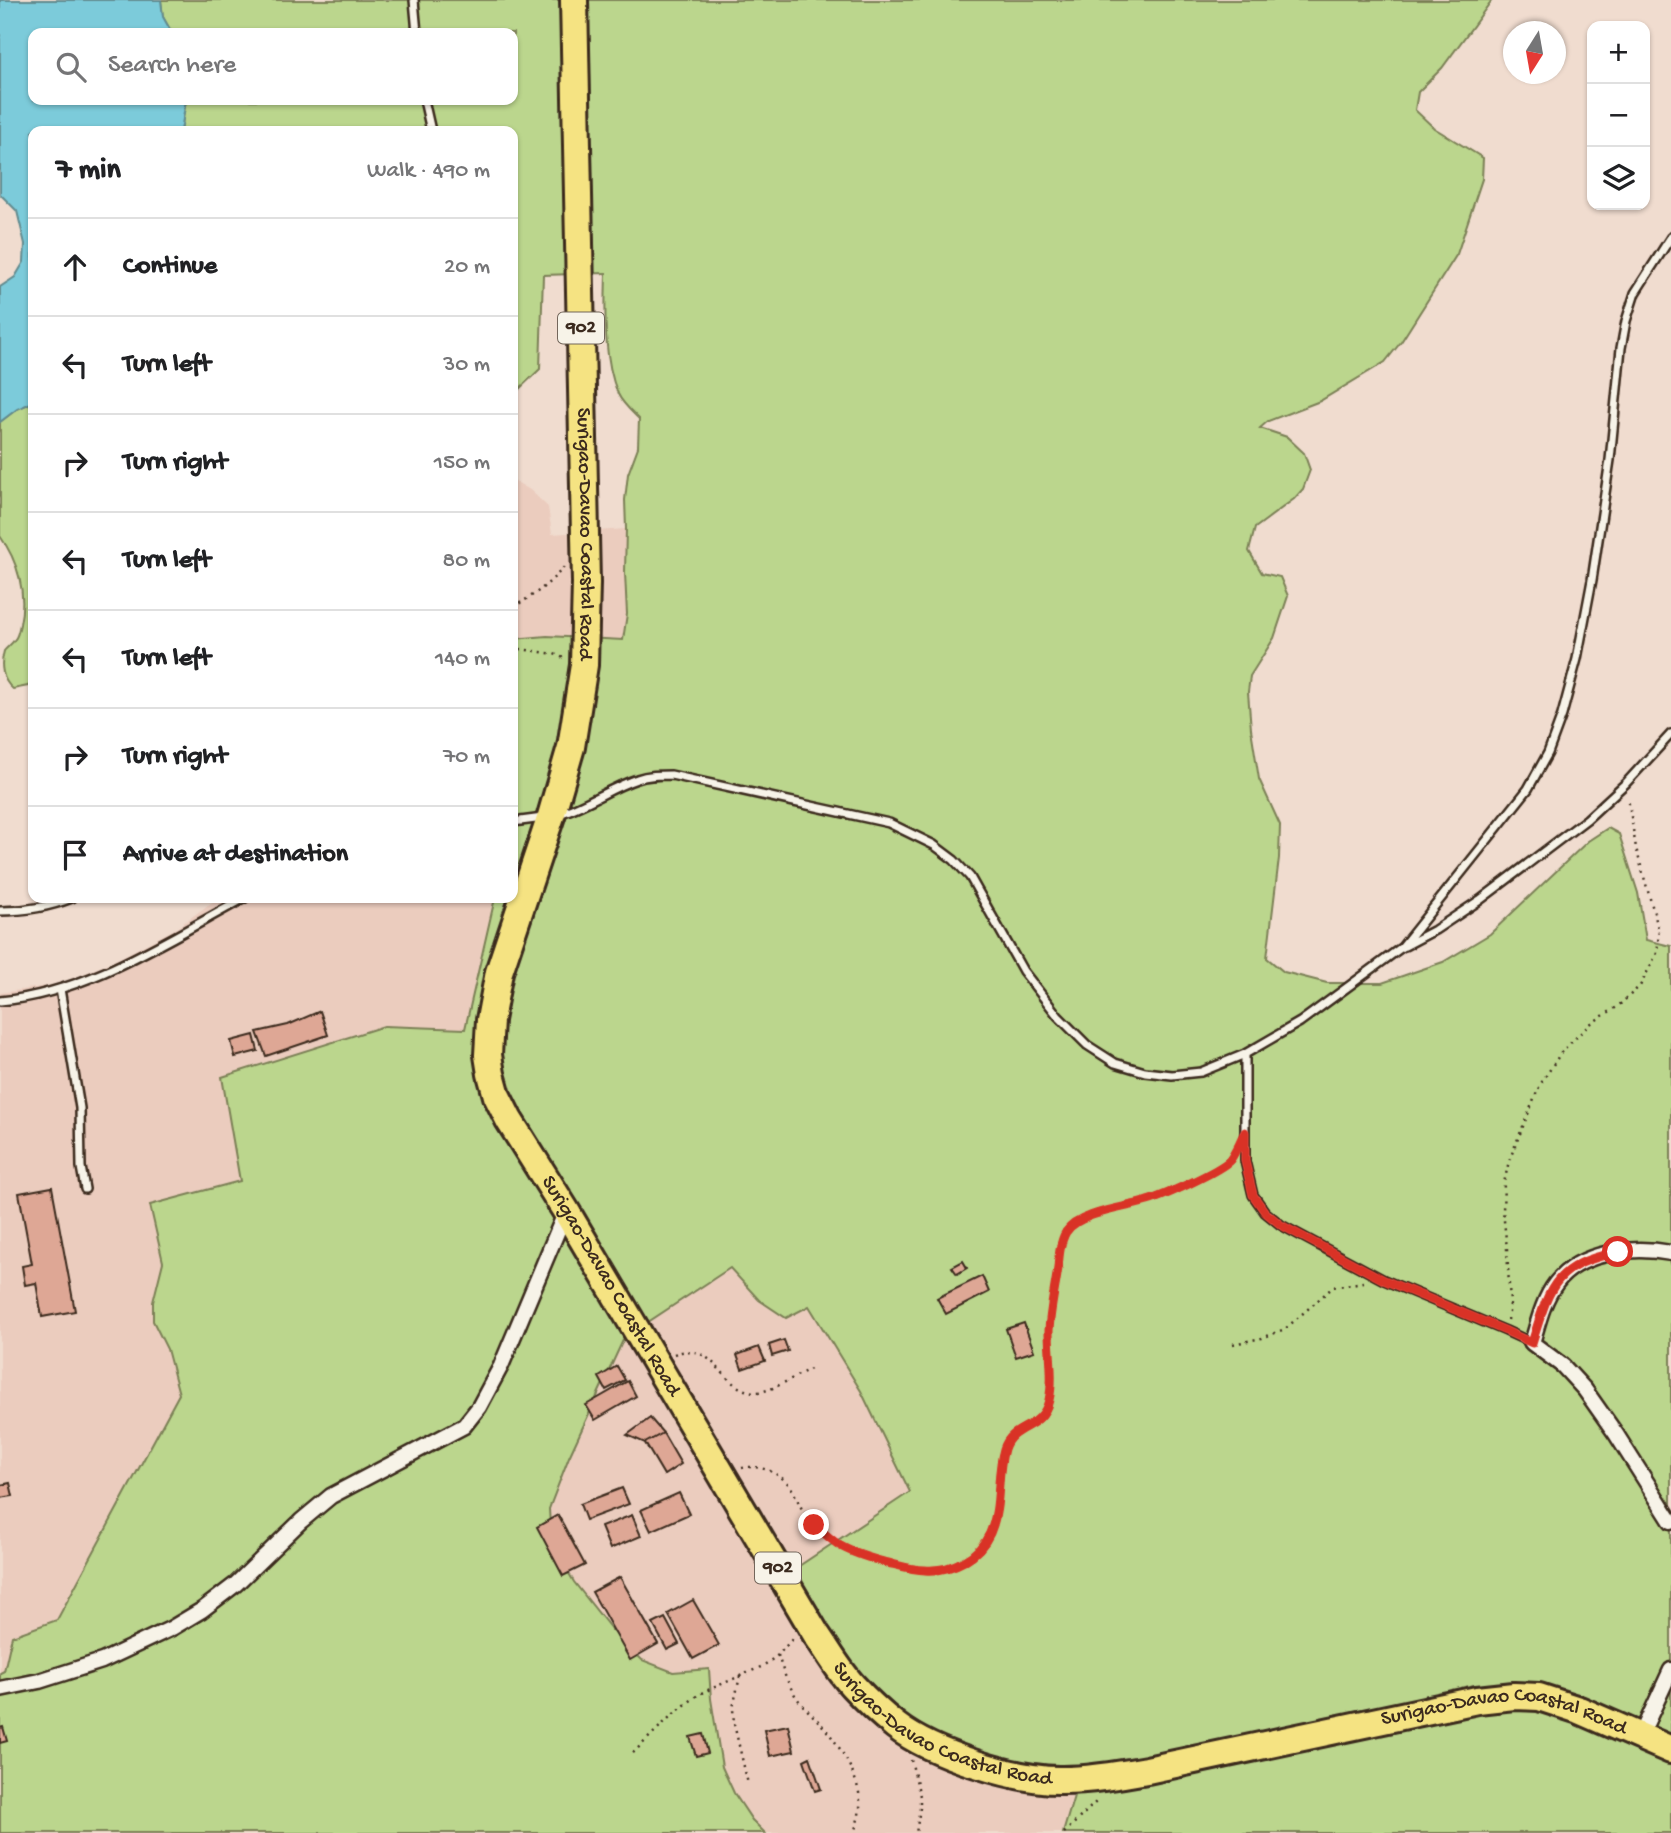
<!DOCTYPE html>
<meta charset="utf-8">
<style>
:root{--surface:#fff;--page:#f6f6f6;--text:#202124;--muted:#757577;--line:#e0e0e0}
body{margin:0;font-family:"Gochi Hand",sans-serif;background:var(--page);color:var(--text)}
.controls{position:absolute;right:21px;top:21px;display:grid;overflow:hidden;border-radius:14px;box-shadow:0 2px 5px #0004}
.controls button{width:63px;height:63px;display:grid;place-items:center;padding:0;border:0;border-bottom:2px solid var(--line);background:var(--surface);color:var(--text);font:35px sans-serif}
.compass{position:absolute;left:1503px;top:21px;width:63px;height:63px;border-radius:50%;background:var(--surface);box-shadow:0 2px 5px #0004;rotate:191deg}
.stop{position:absolute;width:21px;height:21px;margin:-16px;border:5px solid #d93025;border-radius:50%;background:#fff}
.stop.end{background:#d93025;border-color:#fff;box-shadow:0 2px 7px #0008}
.list{margin:0;padding:0;list-style:none}
h2{display:flex;justify-content:space-between;align-items:center;height:91px;margin:0;padding:0 28px;font-size:30px}
h2 small{font-size:23px;font-weight:400;color:var(--muted)}
.list li{display:grid;grid-template-columns:46px 1fr auto;gap:21px;align-items:center;box-sizing:border-box;height:98px;padding:0 28px;border-top:2px solid var(--line)}
.list b{display:block;font-size:26px;white-space:nowrap}
.list em{font-size:23px;font-style:normal;color:var(--muted)}
.icon{flex:none;width:38px;height:38px;fill:none;stroke:currentColor;stroke-width:2;stroke-linecap:round;stroke-linejoin:round}
.map{position:relative;flex:none;width:1671px;height:1833px;overflow:hidden}
.search{position:absolute;background:var(--surface);box-shadow:0 2px 5px #0004;left:28px;top:28px;width:490px;height:77px;display:flex;align-items:center;gap:18px;box-sizing:border-box;padding:0 24px;border-radius:14px;color:var(--muted);font-size:26px}
.panel{position:absolute;background:var(--surface);box-shadow:0 2px 5px #0004;left:28px;top:126px;width:490px;height:777px;border-radius:14px}
.map>svg:first-child{display:block}
</style>
<div class="map">
<svg width="1671" height="1833" viewBox="0 0 1671 1833">
<rect width="100%" height="100%" fill="#f0dccf"/>
<filter id="ink" filterUnits="userSpaceOnUse"><feTurbulence type="fractalNoise" baseFrequency=".0143" numOctaves="2"/><feDisplacementMap in="SourceGraphic" scale="14" xChannelSelector="R" yChannelSelector="G"/><feConvolveMatrix kernelMatrix="1 2 1 2 8 2 1 2 1" color-interpolation-filters="sRGB"/></filter>
<g filter="url(#ink)">
<path fill="#ebccbe" d="M513,480L530,490L548,507L552,534L626,529L625,573L627,614L623,640L547,636L513,639Z
M218,898H495L465,1029L384,1026L240,1181L151,1205L163,1262L153,1302V1321L167,1349L179,1394L57,1620L12,1636L4,1672L0,1673V993L61,984L118,959L175,929Z
M730,1268L759,1300L809,1305L861,1391L910,1493L790,1572L857,1675L912,1721L1079,1779L1063,1833H765L752,1820L734,1793L722,1768L711,1699L709,1670L673,1672L642,1661L612,1630L574,1582L551,1543L549,1509L569,1457L624,1338Z"/>
<path fill="#bbd68d" stroke="#7b8056" stroke-width="2" d="M161,0H1492L1442,68L1418,92L1415,110L1434,128L1483,158L1482,179L1457,254L1401,342L1385,362L1320,401L1268,421L1260,428L1287,437L1304,453L1310,470L1303,489L1294,499L1255,528L1249,551L1262,573L1280,577L1288,596L1274,638L1250,676L1248,692L1251,729L1259,779L1280,825L1279,858L1267,958L1284,972L1327,983H1382L1443,962L1490,934L1588,841L1608,828L1619,834L1638,893L1646,940L1671,946V1833H1063L1079,1779L964,1754L912,1721L857,1675L790,1572L910,1492L861,1391L809,1306L786,1318L759,1300L730,1268L624,1338L569,1457L549,1509L551,1543L574,1582L612,1630L642,1660L673,1672L709,1669L711,1699L722,1767L734,1793L752,1820L765,1833H0V1673L4,1671L12,1636L57,1620L179,1394L167,1349L153,1321V1302L163,1262L150,1205L240,1181L222,1077L384,1026L465,1029L495,898H513V639L547,636L623,640L627,614L625,573L626,529L625,500L628,474L638,447L639,419C632,412 622,403 618,394C603,358 605,311 606,273L543,275L540,369L513,395V131H181L186,100H513V33H172L163,17Z
M33,402V681L28,686L13,689C2,680 0,665 4,651C7,647 12,644 15,639C18,636 19,628 20,624C27,593 18,561 0,536V422L17,409Z"/>
<path fill="#7ccbda" stroke="#628b8f" stroke-width="2" d="M0,0H161L163,17L172,33H33V100H186L181,131H33V402L17,409L0,422V287L15,277L24,262L25,244L17,211L0,194Z"/>
<path fill="#dea795" stroke="#3b2a1e" stroke-width="2" d="M320,1011L328,1035L266,1056L257,1032L288,1025Z
M254,1035L258,1051L235,1057L231,1041Z
M52,1187L75,1311L42,1317L36,1283L25,1285L22,1266L32,1264L19,1193Z
M963,1261L967,1268L957,1274L952,1267Z
M982,1276L989,1292L946,1314L937,1298Z
M1024,1323L1034,1351L1016,1357L1006,1329Z
M784,1340L788,1351L772,1356L769,1345Z
M759,1347L765,1361L742,1369L737,1355Z
M617,1366L625,1380L606,1390L599,1377Z
M628,1381L636,1396L595,1420L586,1405Z
M650,1418L663,1433L645,1443L627,1435Z
M663,1433L681,1464L664,1475L645,1443Z
M10,1483L13,1496L0,1498V1485Z
M622,1488L629,1504L586,1520L580,1504Z
M679,1493L689,1514L651,1531L641,1510Z
M558,1515L585,1565L563,1576L537,1527Z
M632,1515L641,1536L610,1549L601,1527Z
M620,1577L658,1644L630,1660L592,1592Z
M693,1600L719,1645L693,1659L668,1614Z
M665,1618L679,1644L667,1650L653,1624Z
M788,1725L794,1751L770,1756L764,1730Z
M3,1727L7,1741L0,1743V1728Z
M703,1734L708,1753L696,1756L690,1737Z
M810,1757L821,1789L815,1791L804,1760Z"/>
<g fill="none" stroke-linecap="round" stroke-linejoin="round">
<defs>
<path id="lane" d="M414,0L417,33
M424,100L431,131
M558,814C586,806 609,788 637,779C648,775 659,775 671,775L889,823L934,845L954,860L970,877L1023,971L1058,1016L1087,1045L1115,1063L1145,1072L1172,1075L1201,1072L1245,1054L1300,1022L1402,947L1528,789L1548,753L1562,715L1577,659L1592,580L1610,460L1621,348L1626,321L1635,293L1671,237
M513,822L543,818
M0,911C24,911 49,907 72,898
M1405,946L1435,930L1480,900L1587,819L1626,783L1671,734
M60,989L80,1108L81,1167L85,1189
M0,1001C88,993 168,939 245,898
M1245,1054V1161L1253,1195L1265,1212L1281,1225L1384,1280L1506,1331L1532,1343"/>
<path id="street" d="M1671,1253C1633,1246 1580,1251 1556,1283C1543,1300 1538,1323 1532,1343L1563,1366L1585,1390L1616,1434L1671,1521
M0,1689L39,1681L102,1661L172,1628L202,1610L236,1584L301,1521L331,1496L464,1426L479,1407L501,1366L566,1211
M1640,1737L1671,1670"/>
<g id="highway">
<path id="s1" d="M574,0L586,583L584,665L571,747L551,816L499,972L490,1020L488,1055L491,1074L497,1096L509,1120L566,1211L816,1634C828,1651 839,1671 853,1686C866,1700 881,1714 896,1726C932,1754 1017,1781 1062,1780C1090,1780 1119,1775 1147,1770L1477,1700L1514,1696L1539,1697L1579,1710L1671,1750"/>
</g>
</defs>
<use href="#lane" stroke="#3b2a1e" stroke-width="12"/>
<use href="#street" stroke="#3b2a1e" stroke-width="19"/>
<use href="#highway" stroke="#3b2a1e" stroke-width="32"/>
<path stroke="#3b2a1e" stroke-width="2.5" stroke-dasharray="2 5" stroke-linecap="butt" d="M513,607C535,595 548,585 565,566
M513,648L554,654L564,658
M1508,1320L1510,1304L1507,1249L1503,1211L1504,1183L1509,1161L1517,1141L1540,1085L1562,1051L1590,1024L1617,1007L1640,986L1657,953L1659,931L1636,848L1628,798
M1233,1344L1262,1338L1285,1329L1333,1287L1363,1282
M674,1354C716,1339 721,1392 756,1392C773,1392 795,1375 811,1369
M742,1468C760,1464 782,1473 792,1489C797,1497 799,1506 805,1513C813,1525 827,1538 839,1545C859,1557 903,1569 926,1570C940,1571 955,1567 966,1560C1000,1539 996,1500 1002,1465C1003,1456 1004,1447 1009,1439C1020,1421 1042,1429 1049,1401C1054,1378 1049,1354 1049,1332C1050,1313 1054,1293 1057,1274C1059,1262 1059,1248 1064,1237C1075,1211 1124,1209 1148,1201C1168,1194 1188,1185 1206,1174C1215,1170 1227,1165 1232,1156
M778,1655C782,1669 787,1682 795,1695C802,1706 812,1714 821,1724C837,1741 859,1776 860,1801C861,1811 857,1823 854,1833
M740,1676L733,1708L734,1724L748,1784
M633,1753L670,1717L699,1694L763,1666L778,1655L794,1637
M911,1760L920,1796V1808L916,1833
M1064,1833L1097,1801"/>
<use href="#lane" stroke="#f7f3e8" stroke-width="7"/>
<use href="#street" stroke="#f7f3e8" stroke-width="14"/>
<use href="#highway" stroke="#f5e382" stroke-width="26"/>
</g>
</g>
<g fill="none" stroke-linecap="round" stroke-linejoin="round" filter="url(#ink)">
<path stroke="#d93025" stroke-width="9" d="M814,1525C822,1531 830,1539 839,1545C852,1553 869,1558 884,1562C897,1565 912,1570 925,1570C952,1572 979,1557 990,1533C1002,1506 996,1476 1004,1449C1012,1423 1042,1431 1049,1400C1054,1378 1049,1354 1049,1331C1050,1310 1055,1289 1058,1268C1059,1256 1060,1242 1066,1232C1078,1213 1123,1208 1144,1202C1160,1198 1220,1171 1230,1160C1236,1152 1240,1141 1245,1132V1161L1253,1195L1265,1212L1281,1225L1384,1280L1506,1331L1532,1343C1550,1285 1554,1265 1618,1252"/>
</g>
<g text-anchor="middle" dominant-baseline="central" stroke-width="5" stroke-linejoin="round" paint-order="stroke">
<g fill="#f7f3e8" stroke="#73665b" stroke-width="2">
<rect x="558" y="312.5" width="46" height="31" rx="5"/>
<rect x="755" y="1552.5" width="46" height="31" rx="5"/>
</g>
<g font-size="19" font-weight="bold" fill="#3b2a1e">
<text x="581" y="328">902</text>
<text x="778" y="1568">902</text>
</g>
<g font-size="21" fill="#3b2a1e" stroke="#f7f3e8">
<text stroke="none"><textPath href="#s1" startOffset="534">Surigao-Davao Coastal Road</textPath></text>
<text stroke="none"><textPath href="#s1" startOffset="1332">Surigao-Davao Coastal Road</textPath></text>
<text stroke="none"><textPath href="#s1" startOffset="1899">Surigao-Davao Coastal Road</textPath></text>
<text stroke="none"><textPath href="#s1" startOffset="2487">Surigao-Davao Coastal Road</textPath></text>
</g>
</g>
</svg>
<div class="controls">
<button>+</button>
<button>−</button>
<button><svg class="icon" aria-label="layers" viewBox="0 0 24 24"><path d="M12 4l9 5-9 5-9-5zM3 14l9 5 9-5"/></svg></button>
</div>
<svg class="compass" viewBox="-18 -18 36 36"><path d="M0-13l5 13h-10z" fill="#e53935"/><path d="M0 13l5-13h-10z" fill="#757577"/></svg>
<div class="stop" style="left:1618px;top:1252px"></div>
<div class="stop end" style="left:814px;top:1525px"></div>
<div class="search"><svg class="icon" aria-label="search" viewBox="0 0 24 24"><circle cx="10" cy="10" r="6"/><path d="M15 15l6 6"/></svg>Search here</div>
<section class="panel">
<h2>7 min<small>Walk · 490 m</small></h2>
<ul class="list">
<li><svg class="icon" aria-label="ahead" viewBox="0 0 24 24"><path d="M12 20V5M6 11l6-6 6 6"/></svg><div><b>Continue</b></div><em>20 m</em></li>
<li><svg class="icon" aria-label="left" viewBox="0 0 24 24"><path d="M17 20v-9H6M10 6l-5 5 5 5"/></svg><div><b>Turn left</b></div><em>30 m</em></li>
<li><svg class="icon" aria-label="right" viewBox="0 0 24 24"><path d="M7 20v-9h11M14 6l5 5-5 5"/></svg><div><b>Turn right</b></div><em>150 m</em></li>
<li><svg class="icon" aria-label="left" viewBox="0 0 24 24"><path d="M17 20v-9H6M10 6l-5 5 5 5"/></svg><div><b>Turn left</b></div><em>80 m</em></li>
<li><svg class="icon" aria-label="left" viewBox="0 0 24 24"><path d="M17 20v-9H6M10 6l-5 5 5 5"/></svg><div><b>Turn left</b></div><em>140 m</em></li>
<li><svg class="icon" aria-label="right" viewBox="0 0 24 24"><path d="M7 20v-9h11M14 6l5 5-5 5"/></svg><div><b>Turn right</b></div><em>70 m</em></li>
<li><svg class="icon" aria-label="arrive" viewBox="0 0 24 24"><path d="M6 21V4h12l-3 4 3 4H6"/></svg><div><b>Arrive at destination</b></div></li>
</ul>
</section>
</div>
